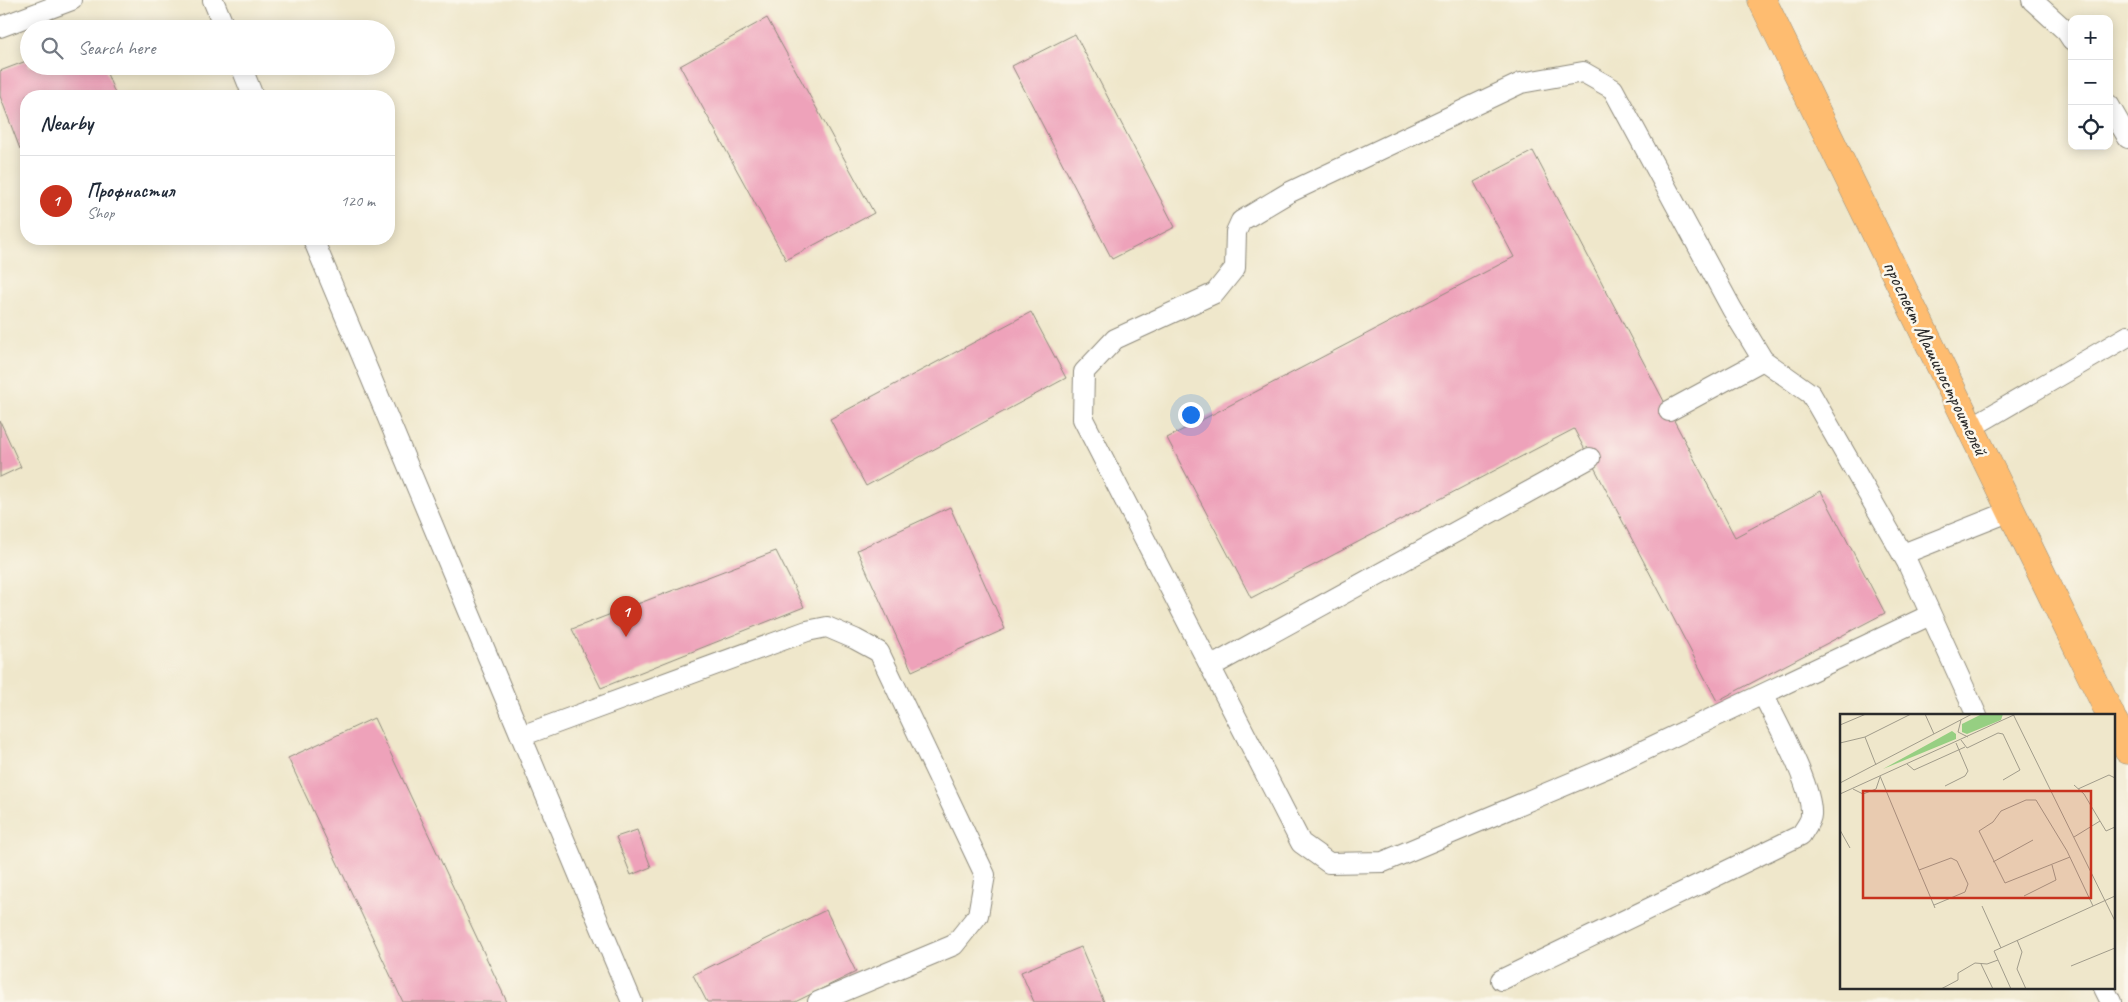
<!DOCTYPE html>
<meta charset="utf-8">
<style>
:root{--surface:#fff;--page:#f2f2f3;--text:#1f2937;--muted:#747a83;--line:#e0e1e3;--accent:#c8321e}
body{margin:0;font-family:Caveat,sans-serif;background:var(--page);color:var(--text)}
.controls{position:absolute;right:15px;top:15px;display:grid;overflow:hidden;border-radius:10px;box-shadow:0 2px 12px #0003}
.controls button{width:45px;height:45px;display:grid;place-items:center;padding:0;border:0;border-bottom:1px solid var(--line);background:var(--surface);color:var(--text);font:25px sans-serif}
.you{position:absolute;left:1190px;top:414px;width:18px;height:18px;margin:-12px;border:4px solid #fff;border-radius:50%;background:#1a73e8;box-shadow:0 0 0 8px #1a73e833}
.badge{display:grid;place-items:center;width:32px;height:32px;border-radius:50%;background:var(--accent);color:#fff;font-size:16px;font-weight:700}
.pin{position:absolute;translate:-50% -41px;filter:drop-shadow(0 1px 2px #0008)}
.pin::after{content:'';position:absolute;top:26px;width:18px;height:15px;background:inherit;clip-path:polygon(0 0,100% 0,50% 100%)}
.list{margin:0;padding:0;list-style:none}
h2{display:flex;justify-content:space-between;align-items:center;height:65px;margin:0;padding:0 20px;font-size:21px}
h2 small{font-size:16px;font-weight:400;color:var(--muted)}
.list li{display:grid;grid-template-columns:32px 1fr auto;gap:15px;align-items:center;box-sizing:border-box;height:90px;padding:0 20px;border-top:1px solid var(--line)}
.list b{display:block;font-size:19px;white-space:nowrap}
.list p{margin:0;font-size:16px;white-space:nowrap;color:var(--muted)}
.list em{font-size:16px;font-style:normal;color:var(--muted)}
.icon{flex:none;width:28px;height:28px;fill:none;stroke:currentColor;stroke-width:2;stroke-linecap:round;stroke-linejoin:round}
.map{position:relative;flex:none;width:2128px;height:1002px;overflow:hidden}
.search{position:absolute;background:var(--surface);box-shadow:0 2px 12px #0003;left:20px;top:20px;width:375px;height:55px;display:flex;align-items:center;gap:12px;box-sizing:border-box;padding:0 18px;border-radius:28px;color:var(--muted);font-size:19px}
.panel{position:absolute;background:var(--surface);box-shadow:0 2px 12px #0003;left:20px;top:90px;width:375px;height:155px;border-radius:20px}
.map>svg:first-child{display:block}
</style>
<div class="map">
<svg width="2128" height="1002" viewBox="0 0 2128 1002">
<rect width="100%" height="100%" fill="#fbf7ec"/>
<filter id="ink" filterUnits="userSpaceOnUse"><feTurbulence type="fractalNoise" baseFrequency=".02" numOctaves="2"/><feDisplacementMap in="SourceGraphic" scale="10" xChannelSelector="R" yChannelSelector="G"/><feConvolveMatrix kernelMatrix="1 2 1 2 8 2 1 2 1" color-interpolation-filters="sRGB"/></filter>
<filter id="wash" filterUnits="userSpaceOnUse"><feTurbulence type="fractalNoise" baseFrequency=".0096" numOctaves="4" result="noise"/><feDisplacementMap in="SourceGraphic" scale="20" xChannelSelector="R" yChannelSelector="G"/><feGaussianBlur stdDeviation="1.12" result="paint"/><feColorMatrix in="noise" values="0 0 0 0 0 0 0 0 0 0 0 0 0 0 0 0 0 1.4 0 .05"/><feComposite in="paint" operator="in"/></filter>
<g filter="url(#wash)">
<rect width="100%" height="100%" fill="#efe7cb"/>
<g id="blocks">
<path fill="#eea2ba" d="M767,18L874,213L786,260L680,66Z
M1075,34L1175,227L1112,259L1012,66Z
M29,60V66H104L116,96H26V146L20,149L0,96V71Z
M1533,151L1735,537L1821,491L1885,613L1717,701L1574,429L1251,598L1167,438L1514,257L1474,182Z
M1031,312L1066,378L866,486L830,419Z
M0,421L21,467L0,477Z
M950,507L1005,629L912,671L857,550Z
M776,551L804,607L601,688L572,629Z
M374,718L507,1002H403L288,758Z
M637,830L651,867L631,875L616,837Z
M826,910L856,972L795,1002H707L693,975Z
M1081,947L1104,1002H1034L1021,972Z"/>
</g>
</g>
<g filter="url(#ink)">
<use href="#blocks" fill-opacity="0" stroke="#8d897b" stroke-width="1"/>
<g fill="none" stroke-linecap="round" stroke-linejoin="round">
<defs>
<path id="lane" d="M213,0L225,29
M2032,0L2066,31L2072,40
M0,27L72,0
M241,66L253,96
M2109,105L2128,138
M313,239L521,736L807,631L827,627L855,639L879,652L985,875L978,915L954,945L818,1002
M1669,411L1763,360
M1970,428L2128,336
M1903,554L2011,511
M1930,615L1611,766L1383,862L1329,863L1301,843L1083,419L1084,372L1115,339L1215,293L1235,268L1236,232L1241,221L1288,193L1521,83L1583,72L1613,89L1732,309L1763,360L1811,394L1907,562L1977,716
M1210,667L1590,458
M521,736L632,1002
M1501,980L1801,835C1804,830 1811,821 1811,815C1813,786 1776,722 1763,694
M2104,988L2111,1002"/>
<path id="primary" d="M1762,0L2111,716
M2114,722L2128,750"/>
</defs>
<use href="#lane" stroke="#8d897b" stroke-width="22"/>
<use href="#primary" stroke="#8d897b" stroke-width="29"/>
<use href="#lane" stroke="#fff" stroke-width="20"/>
<use href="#primary" stroke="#febc70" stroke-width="28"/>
</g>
</g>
<g text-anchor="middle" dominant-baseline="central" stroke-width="5" stroke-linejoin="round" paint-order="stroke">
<g font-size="21" fill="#2b2b2b" stroke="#fbf7ec">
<text transform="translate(1936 358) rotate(64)">проспект Машиностроителей</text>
</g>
</g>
<g transform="translate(1840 714)">
<rect width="275" height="275" fill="#efe7cb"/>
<path d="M142,0H163L161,6L127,20L122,18V10ZM112,17L116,20V25L43,55Z" fill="#96cf82"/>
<path fill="none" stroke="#a19c8b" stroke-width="1" d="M85,0L94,20M173,0L275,207M121,6L118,18L128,23M0,11L26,0M25,23L71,0M121,26L127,34L158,19L163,20L180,56L163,66M0,29L25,23L36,51M67,50L74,56L125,33M40,62L79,156L111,144L117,147L128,170L125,178L94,191M0,69L132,0M234,71L244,80L260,107L234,123M105,72L125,62L128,57L116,29M13,75L23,80L36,75L40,63M238,75L269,61L275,64M0,80L176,0M260,107L266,117L275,113M0,116L10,134M230,143L165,169L139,117L153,108L161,97L186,86H196L227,137L253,192M153,148L193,126M79,156L95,194M184,182L216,166L212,151M142,192L161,234M177,226L182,238L177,255L186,275M141,250L153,275M231,252L275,234M101,275L118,266V259L135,249L147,250L158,246M171,275L154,237L275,182"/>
<path fill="#c8321e" fill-opacity="0.15" stroke="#c8321e" stroke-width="2.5" d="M23,77H251V184H23Z"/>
<rect width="275" height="275" fill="none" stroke="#2b2b2b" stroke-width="2.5"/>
</g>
</svg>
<div class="controls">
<button>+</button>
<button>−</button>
<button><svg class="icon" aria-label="locate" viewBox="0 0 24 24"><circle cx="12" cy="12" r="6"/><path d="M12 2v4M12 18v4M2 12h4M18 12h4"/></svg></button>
</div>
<div class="you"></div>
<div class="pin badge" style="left:626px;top:637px">1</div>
<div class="search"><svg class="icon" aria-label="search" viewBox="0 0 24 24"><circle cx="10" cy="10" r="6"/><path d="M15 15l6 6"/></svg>Search here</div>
<section class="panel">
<h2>Nearby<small></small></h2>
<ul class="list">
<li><span class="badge">1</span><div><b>Профнастил</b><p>Shop</p></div><em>120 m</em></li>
</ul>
</section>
</div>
